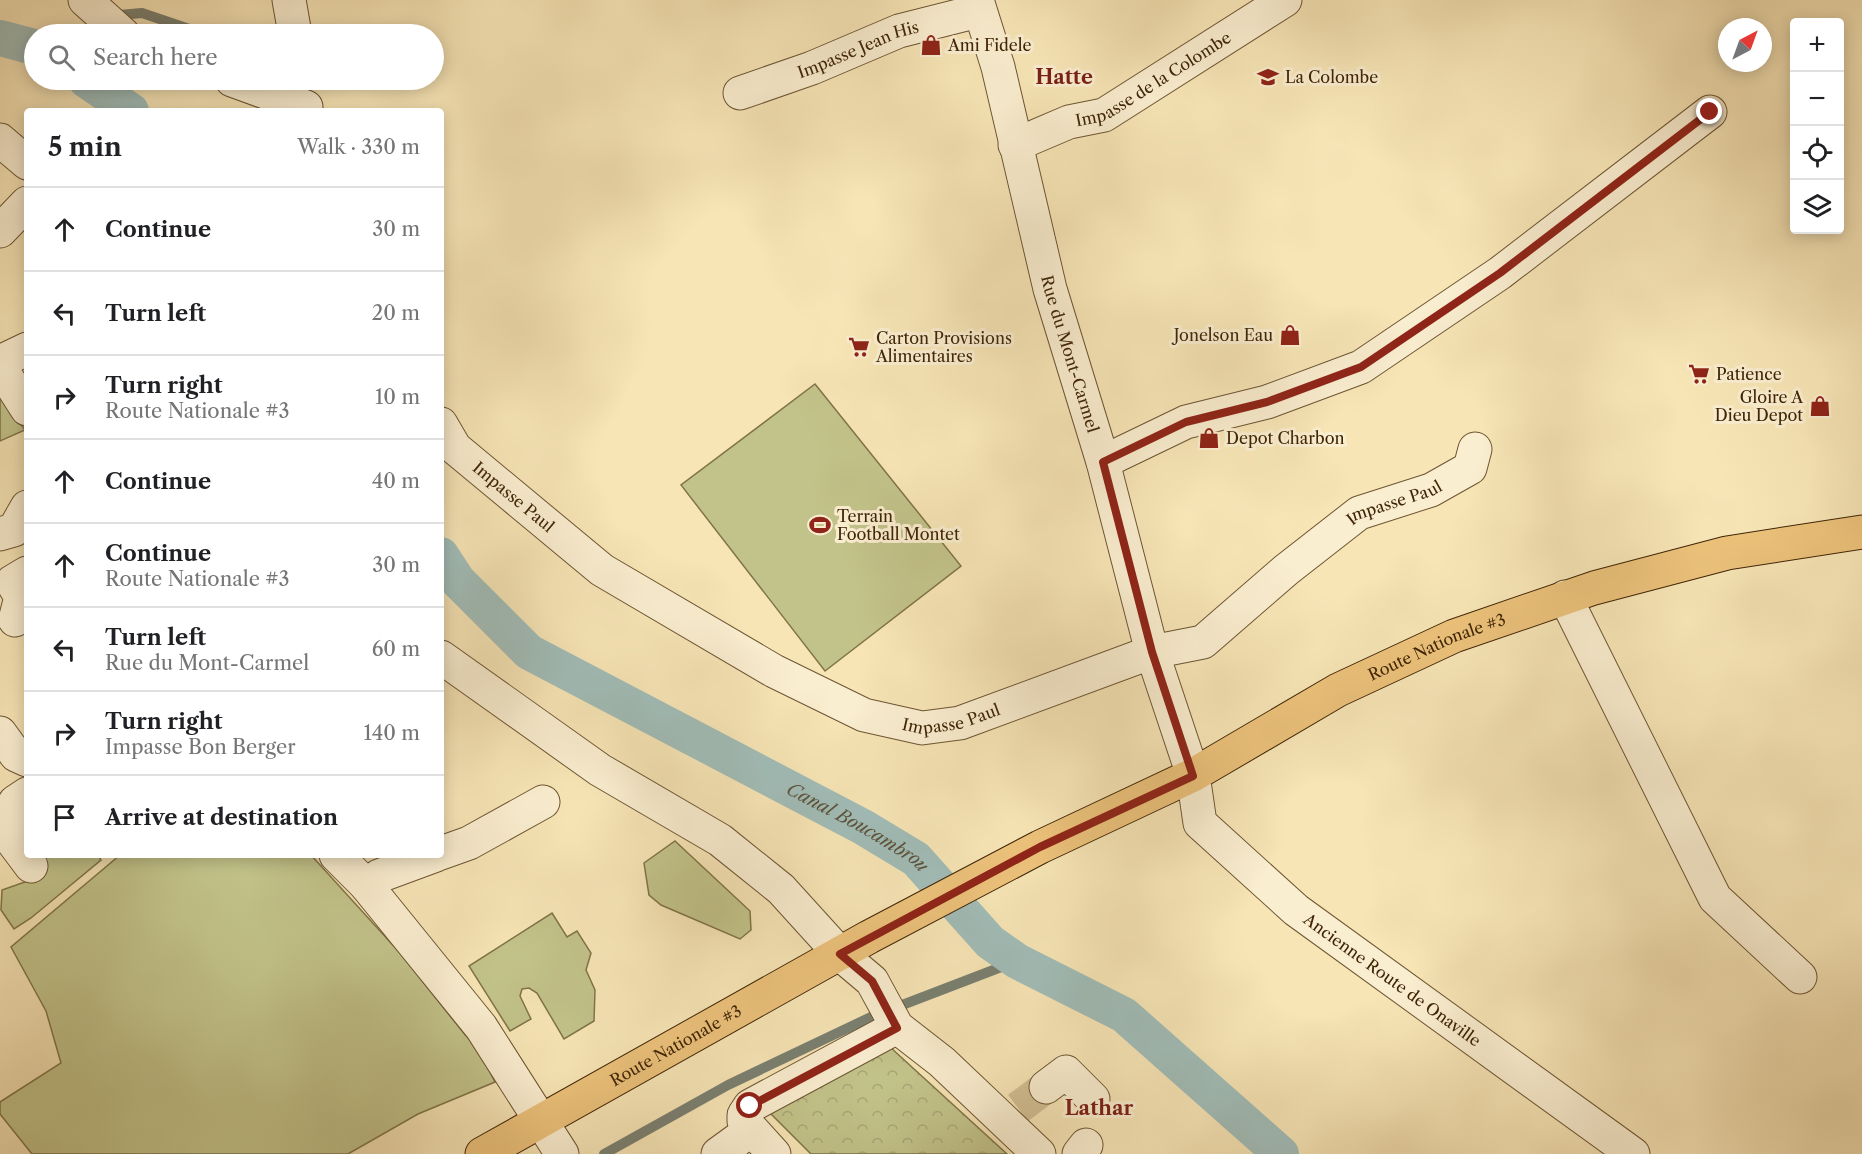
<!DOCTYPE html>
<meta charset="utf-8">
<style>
:root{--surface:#fff;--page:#f2f2f2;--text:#202124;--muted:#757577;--line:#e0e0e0}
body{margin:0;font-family:"Libre Caslon Text",serif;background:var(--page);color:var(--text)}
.controls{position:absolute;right:18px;top:18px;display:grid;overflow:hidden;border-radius:6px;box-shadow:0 3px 15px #0003}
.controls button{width:54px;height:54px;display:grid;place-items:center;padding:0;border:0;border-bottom:2px solid var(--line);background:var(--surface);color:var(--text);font:30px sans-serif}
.compass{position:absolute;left:1718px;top:18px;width:54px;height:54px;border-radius:50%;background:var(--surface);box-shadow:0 3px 15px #0003;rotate:41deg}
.stop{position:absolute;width:18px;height:18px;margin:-14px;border:4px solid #8f2418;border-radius:50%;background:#fff}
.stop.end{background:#8f2418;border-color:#fff;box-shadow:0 2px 6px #0008}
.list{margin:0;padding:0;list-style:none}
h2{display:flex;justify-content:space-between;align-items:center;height:78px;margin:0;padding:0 24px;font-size:26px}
h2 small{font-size:20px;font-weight:400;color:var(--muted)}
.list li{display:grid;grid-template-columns:39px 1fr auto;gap:18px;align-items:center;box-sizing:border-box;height:84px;padding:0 24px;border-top:2px solid var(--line)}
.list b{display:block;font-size:22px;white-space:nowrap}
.list p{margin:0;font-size:20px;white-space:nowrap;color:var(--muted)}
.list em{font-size:20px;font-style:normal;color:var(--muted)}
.icon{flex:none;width:33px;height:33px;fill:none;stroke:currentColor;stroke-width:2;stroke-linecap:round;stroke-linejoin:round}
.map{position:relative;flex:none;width:1862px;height:1154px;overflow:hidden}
.search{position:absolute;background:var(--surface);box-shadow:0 3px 15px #0003;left:24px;top:24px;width:420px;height:66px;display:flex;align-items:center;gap:15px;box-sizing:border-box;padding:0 21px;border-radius:33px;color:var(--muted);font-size:22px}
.panel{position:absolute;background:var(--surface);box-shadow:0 3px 15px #0003;left:24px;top:108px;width:420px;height:750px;border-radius:6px}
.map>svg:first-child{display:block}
</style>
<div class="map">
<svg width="1862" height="1154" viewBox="0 0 1862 1154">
<defs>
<pattern id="forest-crowns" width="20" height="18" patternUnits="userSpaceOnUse" patternTransform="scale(1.5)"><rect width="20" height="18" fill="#c2c38a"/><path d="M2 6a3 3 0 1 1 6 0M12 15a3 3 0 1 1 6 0" fill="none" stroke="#a8a776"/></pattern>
</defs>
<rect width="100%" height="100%" fill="#f7e5b6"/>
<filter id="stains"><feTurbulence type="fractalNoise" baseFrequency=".00333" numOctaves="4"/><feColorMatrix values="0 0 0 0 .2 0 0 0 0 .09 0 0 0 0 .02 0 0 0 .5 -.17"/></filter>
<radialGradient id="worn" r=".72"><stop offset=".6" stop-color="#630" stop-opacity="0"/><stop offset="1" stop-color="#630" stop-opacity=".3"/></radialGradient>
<path fill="#c2c38a" stroke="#807448" stroke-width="1.5" d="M815,384L961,566L825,671L681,485Z
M0,394L25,430L0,441Z
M675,841L750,911L751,930L740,939L661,905L649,895L644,863Z
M39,855H98L101,860L31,918L14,929L1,910L2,890L39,877Z
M120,855H311L400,953L466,1036L476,1045L495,1082L418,1114L348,1154H32L0,1114V1102L61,1063L46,1011L11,947Z
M552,913L567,937L577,931L591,953L586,970L595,990L594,1021L564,1039L537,993L529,988L522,989L520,996L531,1019L510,1031L469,966Z"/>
<path fill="url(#forest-crowns)" stroke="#807448" stroke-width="1.5" d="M890,1047L1007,1154H811L769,1112Z"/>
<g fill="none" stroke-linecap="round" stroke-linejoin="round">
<path stroke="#7a8071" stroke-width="10" d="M112,13L119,15L142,13L204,34
M604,1154L728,1085L871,1017L1017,961"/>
<g stroke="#a1bdb8" stroke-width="36">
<path d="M0,38L34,47"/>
<path d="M86,80L131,111"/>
<path id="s1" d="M441,555L458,581L529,652L863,827L916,859L990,942L1017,961L1124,1015L1281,1154"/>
</g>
<path stroke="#d2bf93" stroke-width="33" stroke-dasharray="33 16" stroke-linecap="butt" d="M1018,1108L1046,1087"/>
<defs>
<g id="minor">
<path d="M85,0L123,34"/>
<path d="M289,0L295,34"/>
<path id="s2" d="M977,0L998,67L1050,289L1103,462L1152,652L1193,775L1200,823L1296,910L1633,1154"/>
<path d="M232,80L306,107"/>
<path id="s3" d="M740,93L812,68L899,31L978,11"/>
<path d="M0,140L27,163"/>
<path id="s4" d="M1015,145L1069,122L1104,115L1285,0"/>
<path d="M0,231L27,203"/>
<path d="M0,362L27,349"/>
<path d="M0,367L27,409"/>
<path id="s5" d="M441,424L455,448L602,570L774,671L864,715L922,728L960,723L1152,652L1203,642L1286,570L1359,513L1431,490L1470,468L1475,449"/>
<path d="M1103,462L1186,422L1267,402L1361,367L1500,273L1710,112"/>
<path d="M0,534L14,530L27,507"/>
<path d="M1565,597L1715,898L1800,977"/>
<path d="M15,620L21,597L12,582L27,573"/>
<path d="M441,657L600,770L720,840L781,889L840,954L872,981L897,1027L942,1062L1039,1154"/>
<path d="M0,733L16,755L27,760"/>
<path d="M27,794L15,802L10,838L31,866"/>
<path d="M441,853L469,843L543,802"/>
<path d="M336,855L366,885L481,1027L562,1154"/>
<path d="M366,885L379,876L436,855"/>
<path d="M1046,1087L1066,1072L1093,1099"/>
<path d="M718,1154L751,1130"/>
<path d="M774,1154L744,1121V1115L750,1106L897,1027"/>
<path d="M1079,1154L1086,1145"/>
</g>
<g id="major">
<path id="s6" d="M482,1154L869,937L1040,847L1193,775L1338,690L1454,636L1594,588L1727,553L1862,532"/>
</g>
</defs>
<use href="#minor" stroke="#6d5532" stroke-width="35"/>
<use href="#major" stroke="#3f2506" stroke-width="35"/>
<use href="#minor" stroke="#faeed0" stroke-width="33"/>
<use href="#major" stroke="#ecc27b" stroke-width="33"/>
</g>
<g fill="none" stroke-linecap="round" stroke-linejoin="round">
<path stroke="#8f2418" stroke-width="8" d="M750,1106L897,1028L872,981L840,954L1040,847L1193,776L1152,652L1103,462L1186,422L1267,402L1361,367L1500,273L1710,112"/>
</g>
<defs>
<symbol id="shop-bare" viewBox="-9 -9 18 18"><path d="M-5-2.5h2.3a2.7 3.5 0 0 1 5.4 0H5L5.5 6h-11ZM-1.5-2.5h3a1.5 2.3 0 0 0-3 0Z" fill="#8f2418" stroke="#faeed0" stroke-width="2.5" paint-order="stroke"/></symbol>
<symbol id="school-bare" viewBox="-9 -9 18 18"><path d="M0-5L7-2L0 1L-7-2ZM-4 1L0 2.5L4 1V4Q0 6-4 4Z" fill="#8f2418" stroke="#faeed0" stroke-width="2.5" paint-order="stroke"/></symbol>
<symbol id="supermarket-bare" viewBox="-9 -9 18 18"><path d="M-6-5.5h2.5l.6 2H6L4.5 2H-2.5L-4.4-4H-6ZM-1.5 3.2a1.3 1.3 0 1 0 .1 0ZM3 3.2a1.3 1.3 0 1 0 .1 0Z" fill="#8f2418" stroke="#faeed0" stroke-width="2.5" paint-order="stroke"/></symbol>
<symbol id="stadium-bare" viewBox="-9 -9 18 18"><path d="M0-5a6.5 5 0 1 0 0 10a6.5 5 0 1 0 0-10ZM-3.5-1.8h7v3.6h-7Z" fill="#8f2418" stroke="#faeed0" stroke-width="2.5" paint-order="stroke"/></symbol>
</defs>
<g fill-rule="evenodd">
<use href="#shop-bare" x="916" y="30" width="30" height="30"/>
<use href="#school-bare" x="1253" y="62" width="30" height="30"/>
<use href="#shop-bare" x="1275" y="320" width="30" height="30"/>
<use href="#supermarket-bare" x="844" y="332" width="30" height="30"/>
<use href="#supermarket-bare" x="1684" y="359" width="30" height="30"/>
<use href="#shop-bare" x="1805" y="391" width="30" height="30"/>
<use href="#shop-bare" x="1194" y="423" width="30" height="30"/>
<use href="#stadium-bare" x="805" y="510" width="30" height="30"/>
</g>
<g text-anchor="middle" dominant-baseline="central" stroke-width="6" stroke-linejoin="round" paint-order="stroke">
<g font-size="16" fill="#3f2506" stroke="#faeed0" text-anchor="start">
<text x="948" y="45">Ami Fidele</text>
<text x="1285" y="77">La Colombe</text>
<text x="1273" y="335" text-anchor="end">Jonelson Eau</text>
<text x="876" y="338">Carton Provisions<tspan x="876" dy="18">Alimentaires</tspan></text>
<text x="1716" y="374">Patience</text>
<text x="1803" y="397" text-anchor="end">Gloire A<tspan x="1803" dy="18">Dieu Depot</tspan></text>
<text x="1226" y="438">Depot Charbon</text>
<text x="837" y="516">Terrain<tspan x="837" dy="18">Football Montet</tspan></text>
</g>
<g font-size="16" fill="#3f2506" stroke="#faeed0">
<text stroke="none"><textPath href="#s3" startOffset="126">Impasse Jean His</textPath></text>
<text stroke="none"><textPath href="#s4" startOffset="154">Impasse de la Colombe</textPath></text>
<text stroke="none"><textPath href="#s2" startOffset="366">Rue du Mont-Carmel</textPath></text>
<text stroke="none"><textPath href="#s5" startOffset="104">Impasse Paul</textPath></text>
<text stroke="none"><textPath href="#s5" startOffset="1112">Impasse Paul</textPath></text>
<text stroke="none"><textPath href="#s6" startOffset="1082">Route Nationale #3</textPath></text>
<text stroke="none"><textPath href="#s5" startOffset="608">Impasse Paul</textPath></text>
<text stroke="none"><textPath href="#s2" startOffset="1102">Ancienne Route de Onaville</textPath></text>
<text stroke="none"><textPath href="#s6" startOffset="222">Route Nationale #3</textPath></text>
</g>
<g font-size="18" font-style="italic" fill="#5c533b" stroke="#faeed0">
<text stroke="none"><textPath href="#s1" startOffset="504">Canal Boucambrou</textPath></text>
</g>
<g font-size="20" font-weight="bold" fill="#7a1f14" stroke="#faeed0">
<text x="1064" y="77">Hatte</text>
<text x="1099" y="1108">Lathar</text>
</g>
</g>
<rect width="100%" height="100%" filter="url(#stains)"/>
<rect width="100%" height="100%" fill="url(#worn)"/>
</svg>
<div class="controls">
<button>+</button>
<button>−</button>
<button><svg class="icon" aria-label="locate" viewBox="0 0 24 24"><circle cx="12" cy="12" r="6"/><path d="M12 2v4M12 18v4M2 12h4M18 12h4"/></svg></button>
<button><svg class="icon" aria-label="layers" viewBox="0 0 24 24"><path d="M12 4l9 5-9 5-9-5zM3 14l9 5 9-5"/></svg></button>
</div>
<svg class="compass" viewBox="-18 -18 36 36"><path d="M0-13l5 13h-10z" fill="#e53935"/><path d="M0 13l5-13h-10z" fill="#757577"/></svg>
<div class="stop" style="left:750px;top:1106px"></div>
<div class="stop end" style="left:1710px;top:112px"></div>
<div class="search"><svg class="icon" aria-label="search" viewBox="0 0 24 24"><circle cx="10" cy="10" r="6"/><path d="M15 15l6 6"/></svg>Search here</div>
<section class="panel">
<h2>5 min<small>Walk · 330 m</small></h2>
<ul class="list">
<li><svg class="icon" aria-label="ahead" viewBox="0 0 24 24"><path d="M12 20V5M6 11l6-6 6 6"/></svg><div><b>Continue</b></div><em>30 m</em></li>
<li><svg class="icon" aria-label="left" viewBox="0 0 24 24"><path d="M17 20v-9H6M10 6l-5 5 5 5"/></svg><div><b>Turn left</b></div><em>20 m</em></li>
<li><svg class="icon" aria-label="right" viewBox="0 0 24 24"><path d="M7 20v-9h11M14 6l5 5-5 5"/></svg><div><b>Turn right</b><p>Route Nationale #3</p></div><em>10 m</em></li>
<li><svg class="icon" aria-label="ahead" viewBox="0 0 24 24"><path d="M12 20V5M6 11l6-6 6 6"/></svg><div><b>Continue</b></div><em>40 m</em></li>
<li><svg class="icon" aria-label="ahead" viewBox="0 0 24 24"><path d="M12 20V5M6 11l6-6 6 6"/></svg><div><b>Continue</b><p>Route Nationale #3</p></div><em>30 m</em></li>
<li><svg class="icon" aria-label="left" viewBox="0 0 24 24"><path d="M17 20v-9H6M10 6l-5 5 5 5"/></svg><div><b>Turn left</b><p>Rue du Mont-Carmel</p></div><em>60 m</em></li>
<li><svg class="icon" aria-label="right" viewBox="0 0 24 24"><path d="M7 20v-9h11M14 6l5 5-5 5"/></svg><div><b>Turn right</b><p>Impasse Bon Berger</p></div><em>140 m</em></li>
<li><svg class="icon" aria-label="arrive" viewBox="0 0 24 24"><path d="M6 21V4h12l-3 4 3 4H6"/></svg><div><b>Arrive at destination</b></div></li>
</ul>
</section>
</div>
